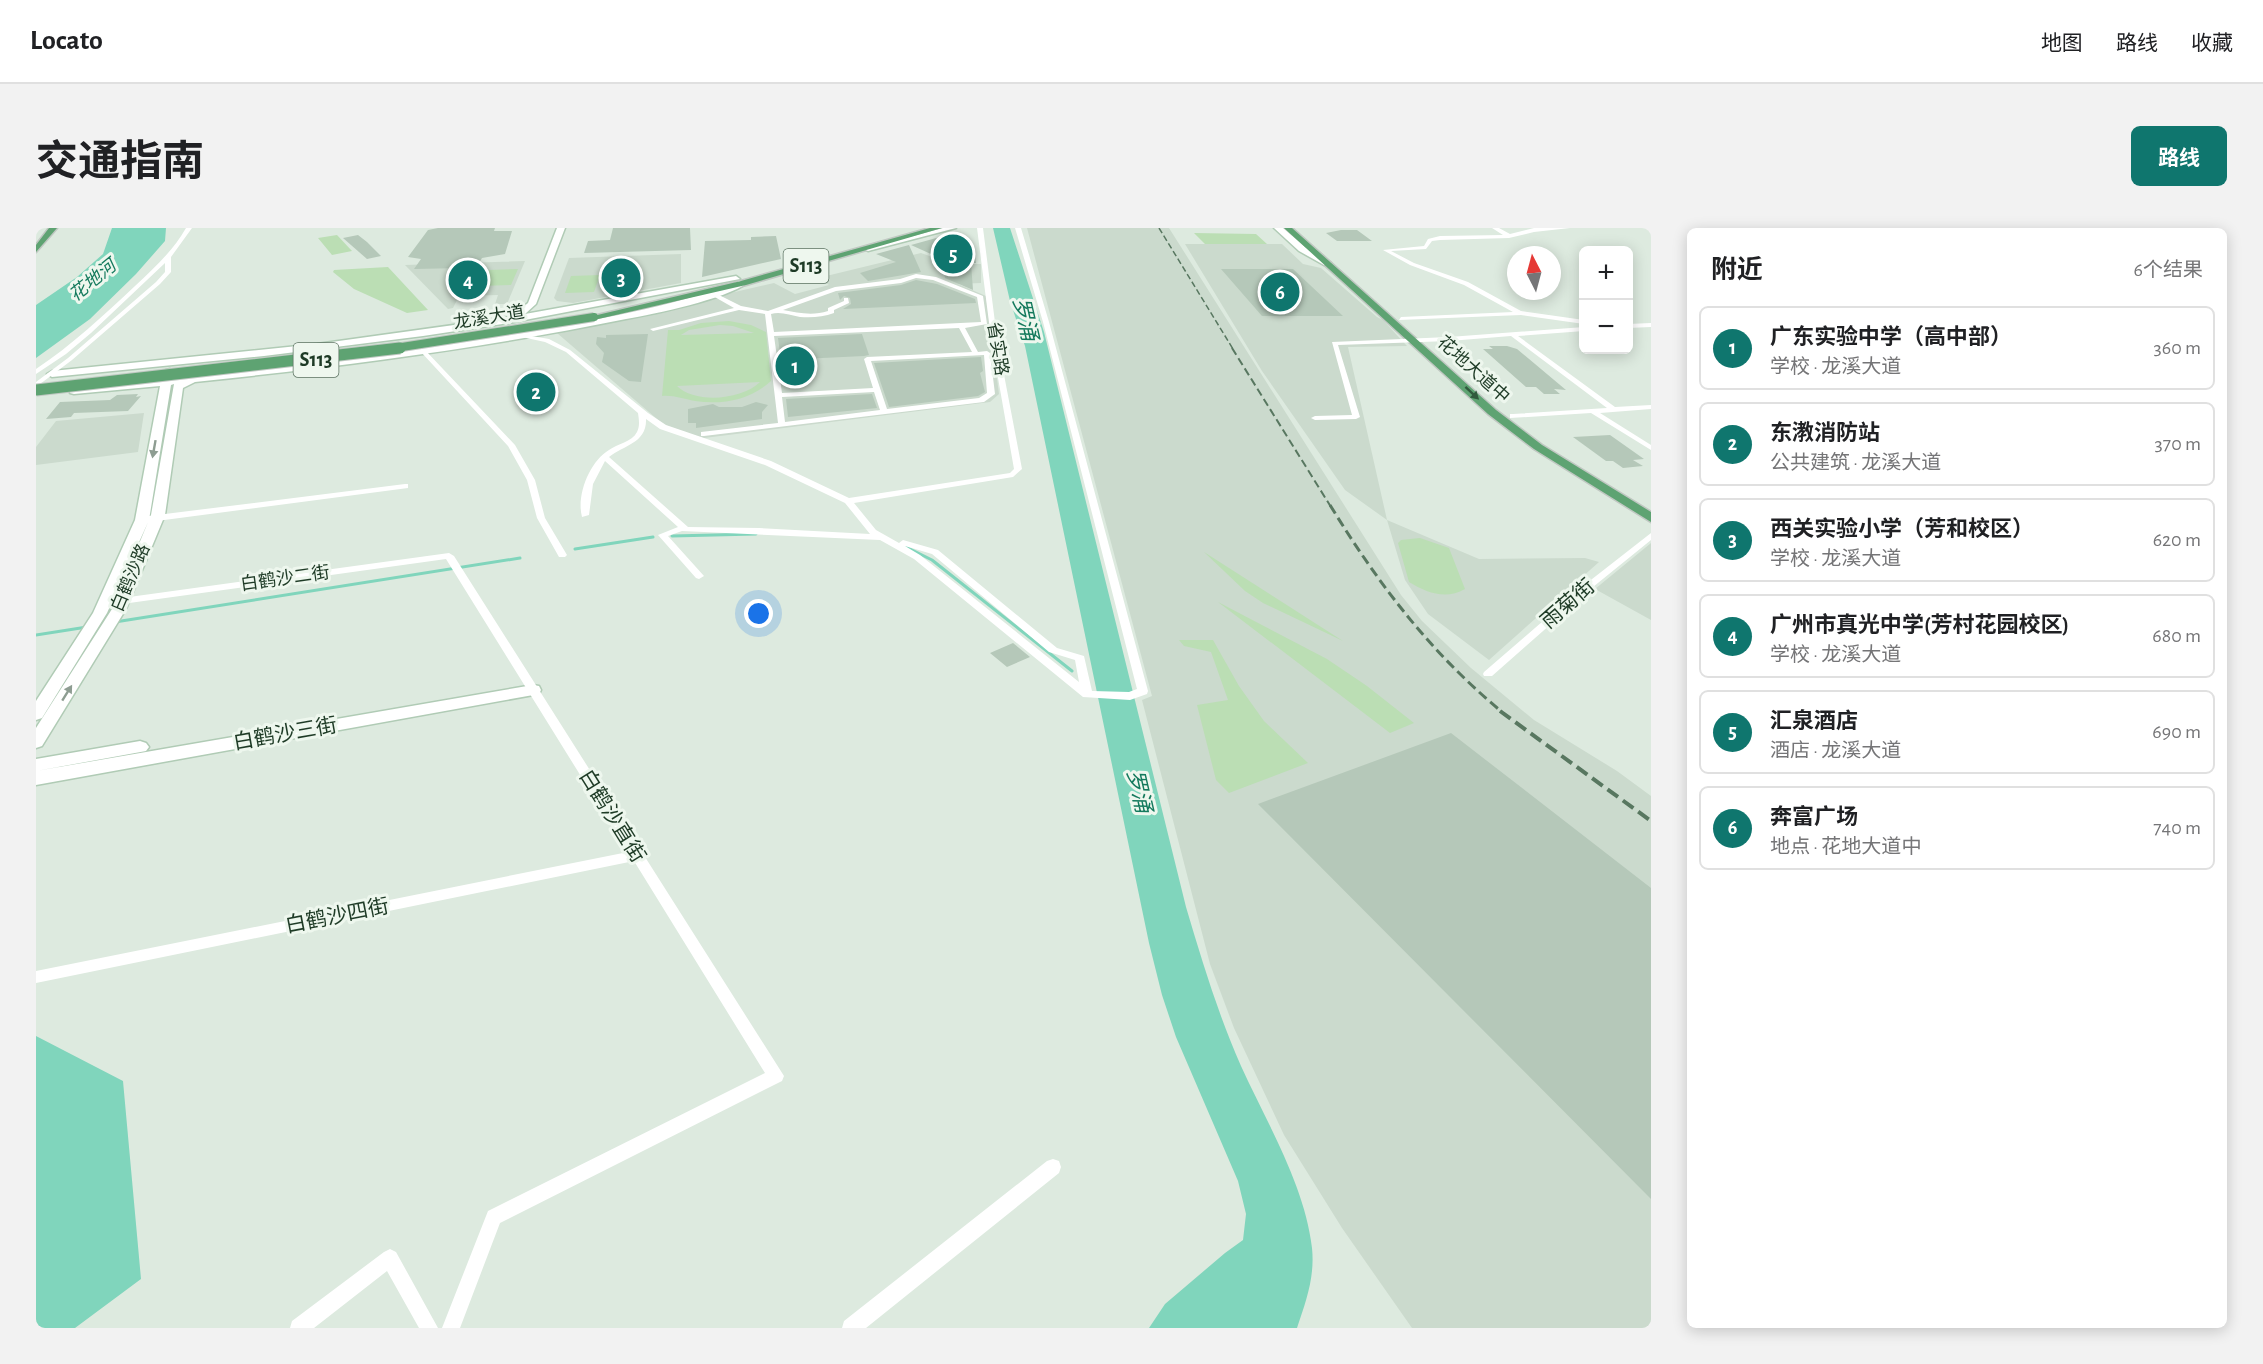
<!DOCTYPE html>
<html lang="zh">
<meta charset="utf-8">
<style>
:root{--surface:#fff;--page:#f2f2f2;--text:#202124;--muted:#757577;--line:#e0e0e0;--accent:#0f766e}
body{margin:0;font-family:"Alegreya Sans","Noto Sans SC",sans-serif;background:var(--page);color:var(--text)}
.controls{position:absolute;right:18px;top:18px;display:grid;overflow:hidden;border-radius:9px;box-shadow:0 3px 15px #0003}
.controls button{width:54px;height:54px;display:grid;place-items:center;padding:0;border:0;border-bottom:2px solid var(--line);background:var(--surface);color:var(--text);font:30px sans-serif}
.compass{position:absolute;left:1471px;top:18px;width:54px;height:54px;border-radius:50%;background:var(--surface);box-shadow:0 3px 15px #0003;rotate:354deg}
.you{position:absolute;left:723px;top:386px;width:21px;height:21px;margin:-15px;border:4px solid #fff;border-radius:50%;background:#1a73e8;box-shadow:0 0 0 9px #1a73e833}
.badge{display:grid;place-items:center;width:39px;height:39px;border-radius:50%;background:var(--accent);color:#fff;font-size:20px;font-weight:700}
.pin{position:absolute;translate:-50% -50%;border:3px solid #fff;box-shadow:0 2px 6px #0006}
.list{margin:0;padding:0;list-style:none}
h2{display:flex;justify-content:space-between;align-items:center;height:78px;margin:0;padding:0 24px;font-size:26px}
h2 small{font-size:20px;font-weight:400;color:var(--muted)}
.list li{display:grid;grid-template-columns:39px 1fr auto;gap:18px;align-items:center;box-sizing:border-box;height:84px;margin:0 12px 12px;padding:0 12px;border:2px solid var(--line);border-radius:9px}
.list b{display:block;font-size:22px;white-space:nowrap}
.list p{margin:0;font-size:20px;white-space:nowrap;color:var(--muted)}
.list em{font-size:20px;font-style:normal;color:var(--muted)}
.map{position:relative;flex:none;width:1615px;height:1100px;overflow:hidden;border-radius:9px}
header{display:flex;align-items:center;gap:36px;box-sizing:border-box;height:84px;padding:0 30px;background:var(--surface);border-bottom:2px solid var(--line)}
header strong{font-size:28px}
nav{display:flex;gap:33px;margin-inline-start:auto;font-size:21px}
.intro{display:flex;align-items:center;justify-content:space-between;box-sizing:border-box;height:144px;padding:0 36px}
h1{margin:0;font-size:42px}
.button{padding:15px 27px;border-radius:9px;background:var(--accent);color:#fff;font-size:21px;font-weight:700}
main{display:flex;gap:36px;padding:0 36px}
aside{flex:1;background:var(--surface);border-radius:9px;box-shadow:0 3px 15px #0003}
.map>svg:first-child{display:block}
</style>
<header>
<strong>Locato</strong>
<nav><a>地图</a><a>路线</a><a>收藏</a></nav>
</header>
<div class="intro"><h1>交通指南</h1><a class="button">路线</a></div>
<main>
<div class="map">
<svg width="1615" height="1100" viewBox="0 0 1615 1100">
<rect width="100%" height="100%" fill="#ddeadf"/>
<path fill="#cbdacd" d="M991,0H1133L1365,367L1386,393L1435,440L1498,492L1581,543L1615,568V1100H1376L1306,1000L1248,907L1198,800L1174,736L1106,472L1116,468Z
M1149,16H1246L1267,36L1285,40L1341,89L1347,92L1371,118L1312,119L1351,292L1443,331L1549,330L1563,334L1453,432L1392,386L1369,352L1351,292L1309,262L1226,143Z
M885,25L916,36H945V55L922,56L950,68L963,166L954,174L660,211L628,197L521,105L738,55L759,66L793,57L782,50Z
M645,26V55L537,75L521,73L518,70L533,30Z
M489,33L471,76H459L462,67L423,68L417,80L412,81L369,37Z
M108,185L102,224L0,237V219L20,193Z
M1615,315V392L1559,361Z"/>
<path fill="#bbdeb4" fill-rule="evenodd" d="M1158,5L1220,6L1231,16H1169Z
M301,7L316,23L296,27L282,10Z
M352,39L392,82L371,85L318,61L297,44L298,42Z
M482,41L475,57L445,58L453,42Z
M564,47L558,64L529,65L535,48Z
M693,93L715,97L730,104L735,153C714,172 687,177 659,173C647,171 638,167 626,168L632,102H643L665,95ZM684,97L697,98L718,105L645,107L653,102ZM724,154C706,172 659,176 641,158Z
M1384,310L1413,320L1429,361C1410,372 1391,365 1373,354L1362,315L1365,312Z
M1168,324L1307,413L1227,375L1209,363Z
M1182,374L1291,431L1331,458L1378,495L1354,505Z
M1143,412H1177L1203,458L1228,493L1272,535L1193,565L1180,552L1161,477L1192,472L1175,424L1148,418Z"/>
<path fill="#80d5bc" d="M76,0H130L129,13L100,46L54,91L0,130V77L41,49L67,26Z
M957,0H974L1008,104L1150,679C1166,733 1182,786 1205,838C1231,895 1269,958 1276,1020C1279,1049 1270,1073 1261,1100H1113L1129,1076L1189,1025L1207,1012L1210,986L1202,953L1140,809L1126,767L1113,715L989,118L974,73Z
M0,808L87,853L105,1051L39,1100H0Z"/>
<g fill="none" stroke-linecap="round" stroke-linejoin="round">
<path stroke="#80d5bc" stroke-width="3" d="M636,308L720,306
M866,317L896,332L1036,443
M539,321L617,309
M79,394L484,330
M0,407L51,399"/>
</g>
<path fill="#b5c8b9" d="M402,0H459L458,3H476L469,26L446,30L431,54H417L426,40L378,41L385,31L372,29L392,2Z
M577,0H654L655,22L548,25L552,13L574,12Z
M1305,2H1321L1336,13H1301L1290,5Z
M322,7L331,14L345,28L331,31L307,10Z
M911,7L937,16L940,35H935L937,62L909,50L906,31L875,17Z
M740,8L745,31L666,49L669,13L715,12V9Z
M873,17L885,44L832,53L824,45L860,34L840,26Z
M1185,41H1257L1307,88H1226Z
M880,52L901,56L939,71L940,75L807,81L815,76L814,70L808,68L804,72L802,65L865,57Z
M612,106L605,154L593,153L566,134L568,125L560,116L561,109L570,110V107Z
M826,106L833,127L828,128L745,132L742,110Z
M1453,118H1471L1481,121L1530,162L1518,161L1524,166H1508L1500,159H1490L1447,121H1457Z
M945,129L947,143L944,145L949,164L942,168L853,179L838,135Z
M102,166L100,169L105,168L92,183L38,185L35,189L10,191L24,174L74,172L81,167Z
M836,166L841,180L752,189L750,171Z
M720,174L732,177L726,184V191L660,200V195H652V181L677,176L683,179H706Z
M1574,207L1608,231L1597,232L1607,238L1587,240L1577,233H1570L1537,209Z
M977,415L994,429L971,439L954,425Z
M1415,505L1615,660V971L1222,576Z"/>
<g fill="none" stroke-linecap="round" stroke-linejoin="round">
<defs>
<path id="secondary" d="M521,0H529L500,76L489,86L700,48L704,51L473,95L387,108L228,128L16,149L11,146L16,143L281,116L475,89L492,75Z
M907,0H920L832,23L828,21Z
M1238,0H1247L1269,19L1295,35L1288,37L1263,23Z
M704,53L711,55C690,71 619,86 590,91C448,120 303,139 159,154L147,160L129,287L90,381L6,518L0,520V500L76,381L115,287L138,156L135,157L113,292L71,385L6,490L0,492V473L57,385L99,292L124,158L38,166L34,165V161L126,151L130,142L134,141L139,144L137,150C253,138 368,124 483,105C558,92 633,80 704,53Z
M497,457L503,458L505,462L503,466L0,557V543Z
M104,513L110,515L113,519L110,523L0,543V531Z"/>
<path id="primary" d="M13,0H21L0,24V17Z
M894,0H906L710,57L558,92L553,89L705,53Z
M1248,0H1256L1460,182L1506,217L1615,284V294L1498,221L1452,186Z"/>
</defs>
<use href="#secondary" stroke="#b0cbb5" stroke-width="3"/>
<use href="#primary" stroke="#c0c8c2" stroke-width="3"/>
<path fill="#fff" fill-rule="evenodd" d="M150,0H156L135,29V44L124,56L36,132L0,159V154L32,130L120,54L129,44V35L55,105L30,126L0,146V141C36,117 67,88 99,58C118,40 137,23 150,0Z
M941,0H947L961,110L986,241L977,249L818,275L840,302L863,315L867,312L902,322L1021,420L1048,428L1056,463L1093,464L1101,461L1007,94L979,0H985L1013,94L1112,463L1111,466L1094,472L1047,469L878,331L844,312L646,303L632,308L668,348L663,351L660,350L622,307L642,299L569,233L557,256L553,287L546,289C540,267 554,233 573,222C581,216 596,214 601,204C604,198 603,192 602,185L530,124L509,114L481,108L484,106L513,111L534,122L612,185L630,197L735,233L813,270L974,245L978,241L955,110ZM610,191L624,201L729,237L809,275L834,306L723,300L652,299L573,229C588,217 611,215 610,191ZM869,318L896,326L1013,424L1039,432L1043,454L884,327Z
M1456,0H1463L1474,6L1498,0H1534L1498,4L1473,10L1404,12L1396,13L1390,21L1355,23L1378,35L1432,54L1485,83L1548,92V96L1485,87L1363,92L1365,89L1477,84L1428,57L1374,37L1347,22L1388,18L1392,11L1404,8L1467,7Z
M880,46L900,49L947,68L951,96L929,100L942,124L951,123L954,125L959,166L948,174L668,208H665V204L742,195L729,86L703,82L617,103L614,101L698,80L677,68L679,65L705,78L732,83L799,59L864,51ZM880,50L897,52L941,69L945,94L738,104L735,86C744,83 754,87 764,89C776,90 787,89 798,85V82L813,75L812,70H808V73L792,80V83C777,88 762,85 747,82L800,63L865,55ZM923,100L936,124L831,129L828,131L837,160L746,165L738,108ZM948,127L951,165L943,170L851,181L835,133ZM838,164L844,182L749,194L746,169Z
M1615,95V99L1592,100V96Z
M1548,99V103L1482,108L1579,179L1615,177V181L1564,185L1615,217V222L1555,185L1474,190V186H1477L1571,180L1475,108L1413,113L1302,117L1324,189L1320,191L1279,192L1275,190L1279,188L1316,187L1296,114L1413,109Z
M385,122H389L479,217L499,252L509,290L531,327L529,329H523L501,290L491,252L472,218L385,124Z
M369,256H372V260L113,294L109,291L113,288Z
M1615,305V312L1557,359L1456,448H1448L1447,446L1448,444L1551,355Z
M413,325L418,328L748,848L746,853L464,995L424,1100H406L452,983L729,845L598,633L0,755V743L592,624L410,331L86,376L81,373L86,370Z
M1017,931L1023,933L1025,939L1023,945L830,1100H806L808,1093L1011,933Z
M354,1021L360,1024L402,1100H383L351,1043L278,1100H254L256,1093L348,1024Z"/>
<use href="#secondary" fill="#fff" fill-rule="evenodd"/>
<use href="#primary" fill="#5ea372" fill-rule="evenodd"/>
<path stroke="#587760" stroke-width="1.5" stroke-dasharray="6 3" stroke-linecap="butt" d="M1123,0L1197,121"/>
<path stroke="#587760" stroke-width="2" stroke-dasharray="8 4" stroke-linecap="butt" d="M1196,120L1295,279"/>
<path stroke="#587760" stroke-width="3" stroke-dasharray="10 5" stroke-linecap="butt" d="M1294,277C1343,357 1394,424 1466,484"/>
<path stroke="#587760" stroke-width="4" stroke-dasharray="13 6" stroke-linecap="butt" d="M1464,483L1615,593"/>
<defs>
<path id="primary-bridge-far1" d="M353,121L558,89"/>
<path id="primary-bridge" d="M0,162L364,120"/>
</defs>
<use href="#primary-bridge-far1" stroke="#c0c8c2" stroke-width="10" stroke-linecap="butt"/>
<use href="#primary-bridge" stroke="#c0c8c2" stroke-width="13" stroke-linecap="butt"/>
<use href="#primary-bridge-far1" stroke="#5ea372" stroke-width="8"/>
<use href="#primary-bridge" stroke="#5ea372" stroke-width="11"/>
</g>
<defs><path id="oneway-solid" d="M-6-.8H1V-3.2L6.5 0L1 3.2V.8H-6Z" transform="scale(1.5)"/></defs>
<use fill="#315a3d" href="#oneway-solid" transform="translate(1436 165) rotate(43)"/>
<g fill="#8e9d92">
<use href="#oneway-solid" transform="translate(118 221) rotate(100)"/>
<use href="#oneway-solid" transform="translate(31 465) rotate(-58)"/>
</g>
<g text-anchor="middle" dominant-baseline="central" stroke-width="6" stroke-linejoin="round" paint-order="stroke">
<g font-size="18" font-style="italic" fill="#147a5d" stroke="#eef7ee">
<text transform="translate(57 53) rotate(-39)">花地河</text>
</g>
<g font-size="18" fill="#1e3b26" stroke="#eef7ee">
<text transform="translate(453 90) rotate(-9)">龙溪大道</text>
<text transform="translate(961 121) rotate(81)">省实路</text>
<text transform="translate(1437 142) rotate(42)">花地大道中</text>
<text transform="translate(95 350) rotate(-67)">白鹤沙路</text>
<text transform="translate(249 351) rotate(-8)">白鹤沙二街</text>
</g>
<g fill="#eef7ee" stroke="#5c7362" stroke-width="1.5">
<rect x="747.5" y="21" width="45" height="34" rx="4.5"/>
<rect x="257.5" y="115" width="45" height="34" rx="4.5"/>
</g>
<g font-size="20" font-weight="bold" fill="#1e3b26">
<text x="770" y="38">S113</text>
<text x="280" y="132">S113</text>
</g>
<g font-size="21" fill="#1e3b26" stroke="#eef7ee">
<text transform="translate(1532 376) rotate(-41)">雨菊街</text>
<text transform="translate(249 506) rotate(-10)">白鹤沙三街</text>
<text transform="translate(576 588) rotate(58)">白鹤沙直街</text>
<text transform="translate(301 688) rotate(-11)">白鹤沙四街</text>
</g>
<g font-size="22" font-style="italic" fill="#147a5d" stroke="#eef7ee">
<text transform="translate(989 91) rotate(77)">罗涌</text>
<text transform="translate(1103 563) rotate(77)">罗涌</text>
</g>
</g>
</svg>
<div class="controls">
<button>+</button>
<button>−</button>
</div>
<svg class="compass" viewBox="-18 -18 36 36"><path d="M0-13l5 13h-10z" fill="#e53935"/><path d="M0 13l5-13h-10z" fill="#757577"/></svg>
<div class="you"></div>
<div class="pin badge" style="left:759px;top:138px">1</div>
<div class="pin badge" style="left:500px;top:164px">2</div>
<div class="pin badge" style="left:585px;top:50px">3</div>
<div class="pin badge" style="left:432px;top:52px">4</div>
<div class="pin badge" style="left:917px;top:26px">5</div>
<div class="pin badge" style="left:1244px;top:64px">6</div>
</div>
<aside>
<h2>附近<small>6个结果</small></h2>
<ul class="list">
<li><span class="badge">1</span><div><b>广东实验中学（高中部）</b><p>学校 · 龙溪大道</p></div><em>360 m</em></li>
<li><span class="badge">2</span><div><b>东漖消防站</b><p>公共建筑 · 龙溪大道</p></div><em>370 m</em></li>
<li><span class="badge">3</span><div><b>西关实验小学（芳和校区）</b><p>学校 · 龙溪大道</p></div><em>620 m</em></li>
<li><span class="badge">4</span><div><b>广州市真光中学(芳村花园校区)</b><p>学校 · 龙溪大道</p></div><em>680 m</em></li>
<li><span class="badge">5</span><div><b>汇泉酒店</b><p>酒店 · 龙溪大道</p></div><em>690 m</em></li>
<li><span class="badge">6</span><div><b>奔富广场</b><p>地点 · 花地大道中</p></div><em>740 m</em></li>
</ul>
</aside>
</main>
